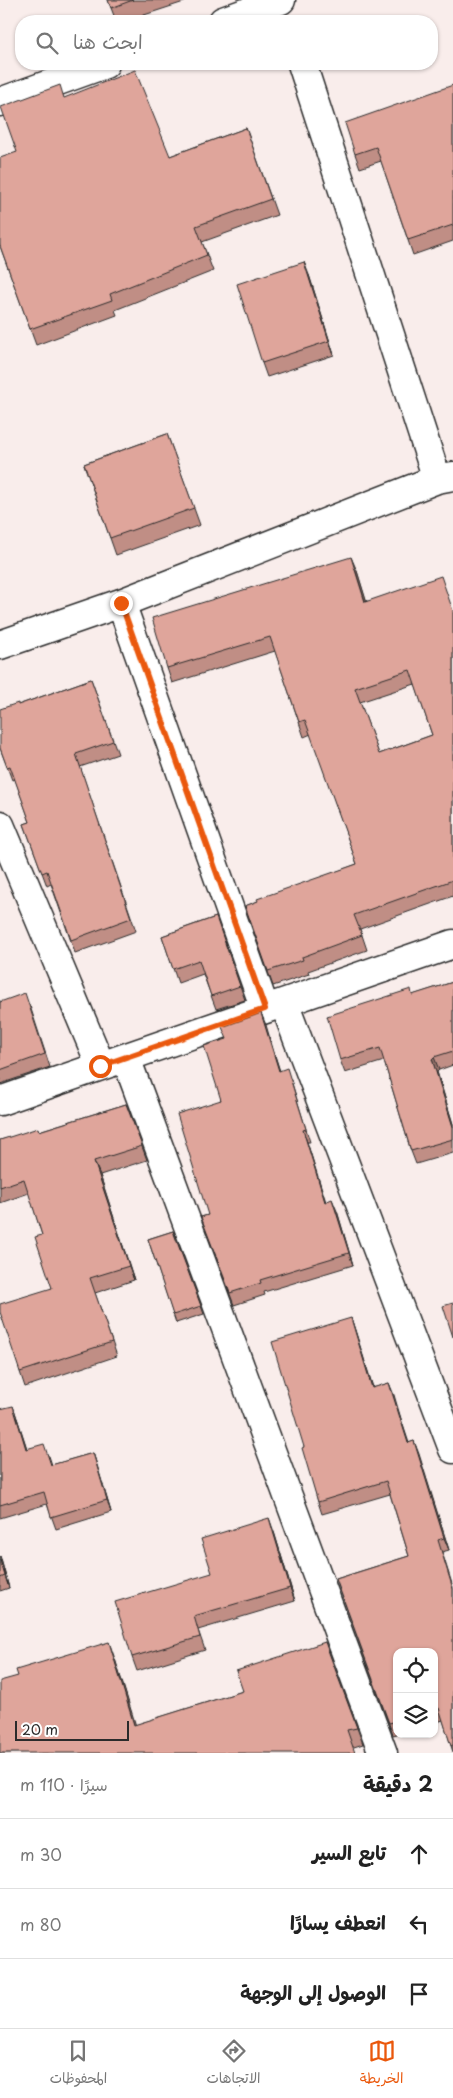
<!DOCTYPE html>
<html lang="ar">
<meta charset="utf-8">
<style>
:root{--surface:#fff;--page:#f6f6f6;--text:#222;--muted:#767676;--line:#e0e0e0;--accent:#ea580c}
body{margin:0;font-family:"Playpen Sans","Playpen Sans Arabic",sans-serif;background:var(--page);color:var(--text);direction:rtl}
.controls{position:absolute;right:15px;bottom:15px;display:grid;overflow:hidden;border-radius:10px;box-shadow:0 1px 4px #0004}
.controls button{width:45px;height:45px;display:grid;place-items:center;padding:0;border:0;border-bottom:1px solid var(--line);background:var(--surface);color:var(--text);font:25px sans-serif}
.scale{position:absolute;left:15px;bottom:12px;width:114px;box-sizing:border-box;padding-left:5px;border:2px solid #2b2b2b;border-top:0;font-size:14px;line-height:18px;white-space:nowrap;color:#2b2b2b;-webkit-text-stroke:4px #fff;paint-order:stroke}
.stop{position:absolute;width:15px;height:15px;margin:-11px;border:4px solid #ea580c;border-radius:50%;background:#fff}
.stop.end{background:#ea580c;border-color:#fff;box-shadow:0 1px 5px #0008}
.list{margin:0;padding:0;list-style:none}
h2{display:flex;justify-content:space-between;align-items:center;height:65px;margin:0;padding:0 20px;font-size:21px}
h2 small{font-size:16px;font-weight:400;color:var(--muted)}
.list li{display:grid;grid-template-columns:32px 1fr auto;gap:15px;align-items:center;box-sizing:border-box;height:70px;padding:0 20px;border-top:1px solid var(--line)}
.list b{display:block;font-size:19px;white-space:nowrap}
.list em{font-size:16px;font-style:normal;color:var(--muted)}
.icon{flex:none;width:28px;height:28px;fill:none;stroke:currentColor;stroke-width:2;stroke-linecap:round;stroke-linejoin:round}
.map{position:relative;flex:none;width:453px;height:1753px;overflow:hidden;direction:ltr}
.search{position:absolute;background:var(--surface);box-shadow:0 1px 4px #0004;left:15px;right:15px;top:15px;height:55px;display:flex;align-items:center;gap:12px;box-sizing:border-box;padding:0 18px;border-radius:20px;color:var(--muted);font-size:19px}
.sheet{height:275px;background:var(--surface)}
nav{display:flex;justify-content:space-around;align-items:center;box-sizing:border-box;height:70px;border-top:1px solid var(--line);background:var(--surface);font-size:14px;color:var(--muted)}
nav a{display:grid;justify-items:center;gap:2px}
nav .on{color:var(--accent)}
.map>svg:first-child{display:block}
</style>
<div class="map">
<svg width="453" height="1753" viewBox="0 0 453 1753">
<rect width="100%" height="100%" fill="#f9edeb"/>
<filter id="ink" filterUnits="userSpaceOnUse"><feTurbulence type="fractalNoise" baseFrequency=".02" numOctaves="2"/><feDisplacementMap in="SourceGraphic" scale="10" xChannelSelector="R" yChannelSelector="G"/><feConvolveMatrix kernelMatrix="1 2 1 2 8 2 1 2 1" color-interpolation-filters="sRGB"/></filter>
<g filter="url(#ink)">
<g fill="none" stroke-linecap="round" stroke-linejoin="round">
<defs>
<path id="minor" d="M223,21L281,0
M302,64L437,479
M0,102L105,64
M121,603L265,1009
M0,645L121,603L437,479L453,476
M0,825L101,1066
M284,1003L453,1449
M126,1058L383,1753
M0,1101L453,944"/>
</defs>
<use href="#minor" stroke="#2b2b2b" stroke-width="31"/>
<use href="#minor" stroke="#fff" stroke-width="28"/>
</g>
<path fill="#c08e85" stroke="#2b2b2b" fill-rule="evenodd" d="M108,0H187V1L126,21H116Z
M453,85V241L413,255L381,161L360,168L355,154Z
M65,98L170,156L246,128L277,215L202,242L213,271L115,310L117,315L36,345L0,246L17,152Z
M309,275L334,355L267,377L262,363Z
M167,434L200,525L116,555L84,464Z
M357,571L366,601L453,610V896L360,929L367,950L308,971L309,974L273,986L245,906L357,864L311,734L304,737L275,651L172,683L167,668ZM415,684L432,735L379,754L360,702Z
M91,679L118,754L80,767L136,931L75,953L51,884L47,886L24,824L30,822L15,779L12,780L0,748L18,705Z
M216,917L245,1000L216,1009L203,974L178,983L162,936Z
M453,982V1065L439,1070L437,1072L453,1124V1153L416,1164L411,1151L384,1061L345,1073L340,1060L413,995Z
M0,1001L30,1006L50,1067L0,1084Z
M261,1013L280,1071L291,1080L310,1142H307L326,1202L337,1211L353,1265L264,1292L265,1295L234,1305L201,1217L208,1215L227,1039Z
M126,1104L147,1160L100,1175L134,1280L95,1293L117,1356L25,1387L20,1372L52,1288L42,1235L29,1193L0,1203V1140L39,1131Z
M173,1231L204,1314L176,1323L148,1239Z
M351,1318L373,1388L389,1383L409,1443L414,1441L449,1550L442,1552L453,1587V1752L443,1720L434,1723V1652H397V1734L393,1735L336,1579L409,1556L390,1494L322,1514L318,1502L304,1447Z
M0,1409L17,1418L27,1449L49,1456L52,1465L93,1453L111,1512L56,1529L47,1504L0,1518Z
M274,1532L295,1601L198,1630L205,1650L137,1671L132,1657L212,1573Z
M0,1556L9,1588L0,1591Z
M325,1642L363,1744L354,1747L0,1753L115,1659L135,1725L243,1691Z"/>
<path fill="#9c746c" stroke="#2b2b2b" d="M304,262L309,275L334,355L329,341Z
M351,557L357,571L371,616L365,602Z
M261,1013L266,1025L283,1083L279,1071Z
M434,1057L439,1070L437,1072L453,1124V1127L432,1059Z
M303,1130L307,1142L329,1214L325,1202Z
M94,1161L100,1175L134,1280L129,1266Z
M332,1199L337,1211L353,1265L349,1253Z
M351,1318L355,1330L377,1400L372,1388Z
M389,1383L394,1395L412,1456L408,1443Z
M13,1406L17,1418L31,1461L26,1449Z
M414,1441L419,1454L449,1550L444,1538Z
M93,1453L97,1465L111,1512L107,1500Z
M269,1518L274,1532L295,1601L290,1588Z
M0,1556L9,1588L5,1576L0,1560Z
M109,1642L115,1659L141,1742L134,1725Z"/>
<path fill="#dfa59b" stroke="#2b2b2b" fill-rule="evenodd" d="M108,0H133L111,8Z
M135,70L170,156L246,128L271,199L196,226L207,255L110,294L112,300L30,329L0,246V158L17,152L1,107L60,85L64,98Z
M453,85V225L408,240L376,147L355,154L345,123Z
M304,262L329,341L262,363L237,284Z
M167,434L194,508L110,538L84,464Z
M351,557L365,602L441,576L453,611V880L354,915L362,935L302,957L303,960L268,971L245,906L258,901L257,899L357,864L305,720L299,722L270,637L167,668L152,618ZM410,670L432,735L379,754L355,688Z
M91,679L113,741L76,754L131,918L71,940L47,871L42,873L24,824L30,822L10,766L7,767L0,748V709L18,703V705Z
M216,917L240,986L211,996L199,960L173,969L162,936Z
M453,982V1051L434,1057L432,1059L453,1127V1139L411,1151L380,1048L340,1060L327,1016L411,989L412,995Z
M25,993L45,1054L0,1070V1002Z
M261,1013L279,1071L287,1068L306,1129L303,1130L325,1202L332,1199L349,1253L260,1280L261,1283L230,1293L201,1217L208,1215L177,1114L221,1100L204,1046L227,1039L222,1027Z
M126,1104L142,1146L94,1161L129,1266L90,1278L112,1342L20,1372L0,1312V1304L52,1288L35,1237L42,1235L24,1179L0,1187V1140L38,1128L39,1131Z
M173,1231L201,1306L173,1315L148,1239Z
M453,1303V1337L443,1306Z
M351,1318L372,1388L389,1383L408,1443L414,1441L444,1538L438,1540L453,1589V1745L451,1746L439,1708L434,1709V1652H397V1721L389,1723L336,1579L409,1556L386,1481L318,1502L302,1448L304,1447L272,1342Z
M13,1406L26,1449L44,1444L51,1465L93,1453L107,1500L51,1517L44,1492L0,1505V1409Z
M269,1518L290,1588L194,1616L200,1637L132,1657L115,1602L212,1573L201,1539Z
M0,1560L5,1576L0,1578Z
M109,1642L134,1725L243,1691L236,1671L325,1642L357,1728L347,1730L355,1753H0V1681L18,1676L16,1670Z"/>
</g>
<g fill="none" stroke-linecap="round" stroke-linejoin="round" filter="url(#ink)">
<path stroke="#ea580c" stroke-width="6" d="M100,1066L265,1009L121,603"/>
</g>
</svg>
<div class="controls">
<button><svg class="icon" aria-label="locate" viewBox="0 0 24 24"><circle cx="12" cy="12" r="6"/><path d="M12 2v4M12 18v4M2 12h4M18 12h4"/></svg></button>
<button><svg class="icon" aria-label="layers" viewBox="0 0 24 24"><path d="M12 4l9 5-9 5-9-5zM3 14l9 5 9-5"/></svg></button>
</div>
<div class="scale">20 m</div>
<div class="stop" style="left:100px;top:1066px"></div>
<div class="stop end" style="left:121px;top:603px"></div>
<div class="search"><svg class="icon" aria-label="search" viewBox="0 0 24 24"><circle cx="10" cy="10" r="6"/><path d="M15 15l6 6"/></svg>ابحث هنا</div>
</div>
<section class="sheet">
<h2>2 دقيقة<small>سيرًا · 110 m</small></h2>
<ul class="list">
<li><svg class="icon" aria-label="ahead" viewBox="0 0 24 24"><path d="M12 20V5M6 11l6-6 6 6"/></svg><div><b>تابع السير</b></div><em>30 m</em></li>
<li><svg class="icon" aria-label="left" viewBox="0 0 24 24"><path d="M17 20v-9H6M10 6l-5 5 5 5"/></svg><div><b>انعطف يسارًا</b></div><em>80 m</em></li>
<li><svg class="icon" aria-label="arrive" viewBox="0 0 24 24"><path d="M6 21V4h12l-3 4 3 4H6"/></svg><div><b>الوصول إلى الوجهة</b></div></li>
</ul>
</section>
<nav>
<a class="on"><svg class="icon" aria-label="map" viewBox="0 0 24 24"><path d="M3 6l6-2 6 2 6-2v14l-6 2-6-2-6 2zM9 4v14M15 6v14"/></svg>الخريطة</a>
<a><svg class="icon" aria-label="directions" viewBox="0 0 24 24"><path d="M12 3l9 9-9 9-9-9zM9 14v-3h6M13 9l2 2-2 2"/></svg>الاتجاهات</a>
<a><svg class="icon" aria-label="saved" viewBox="0 0 24 24"><path d="M7 4h10v16l-5-4-5 4z"/></svg>المحفوظات</a>
</nav>
